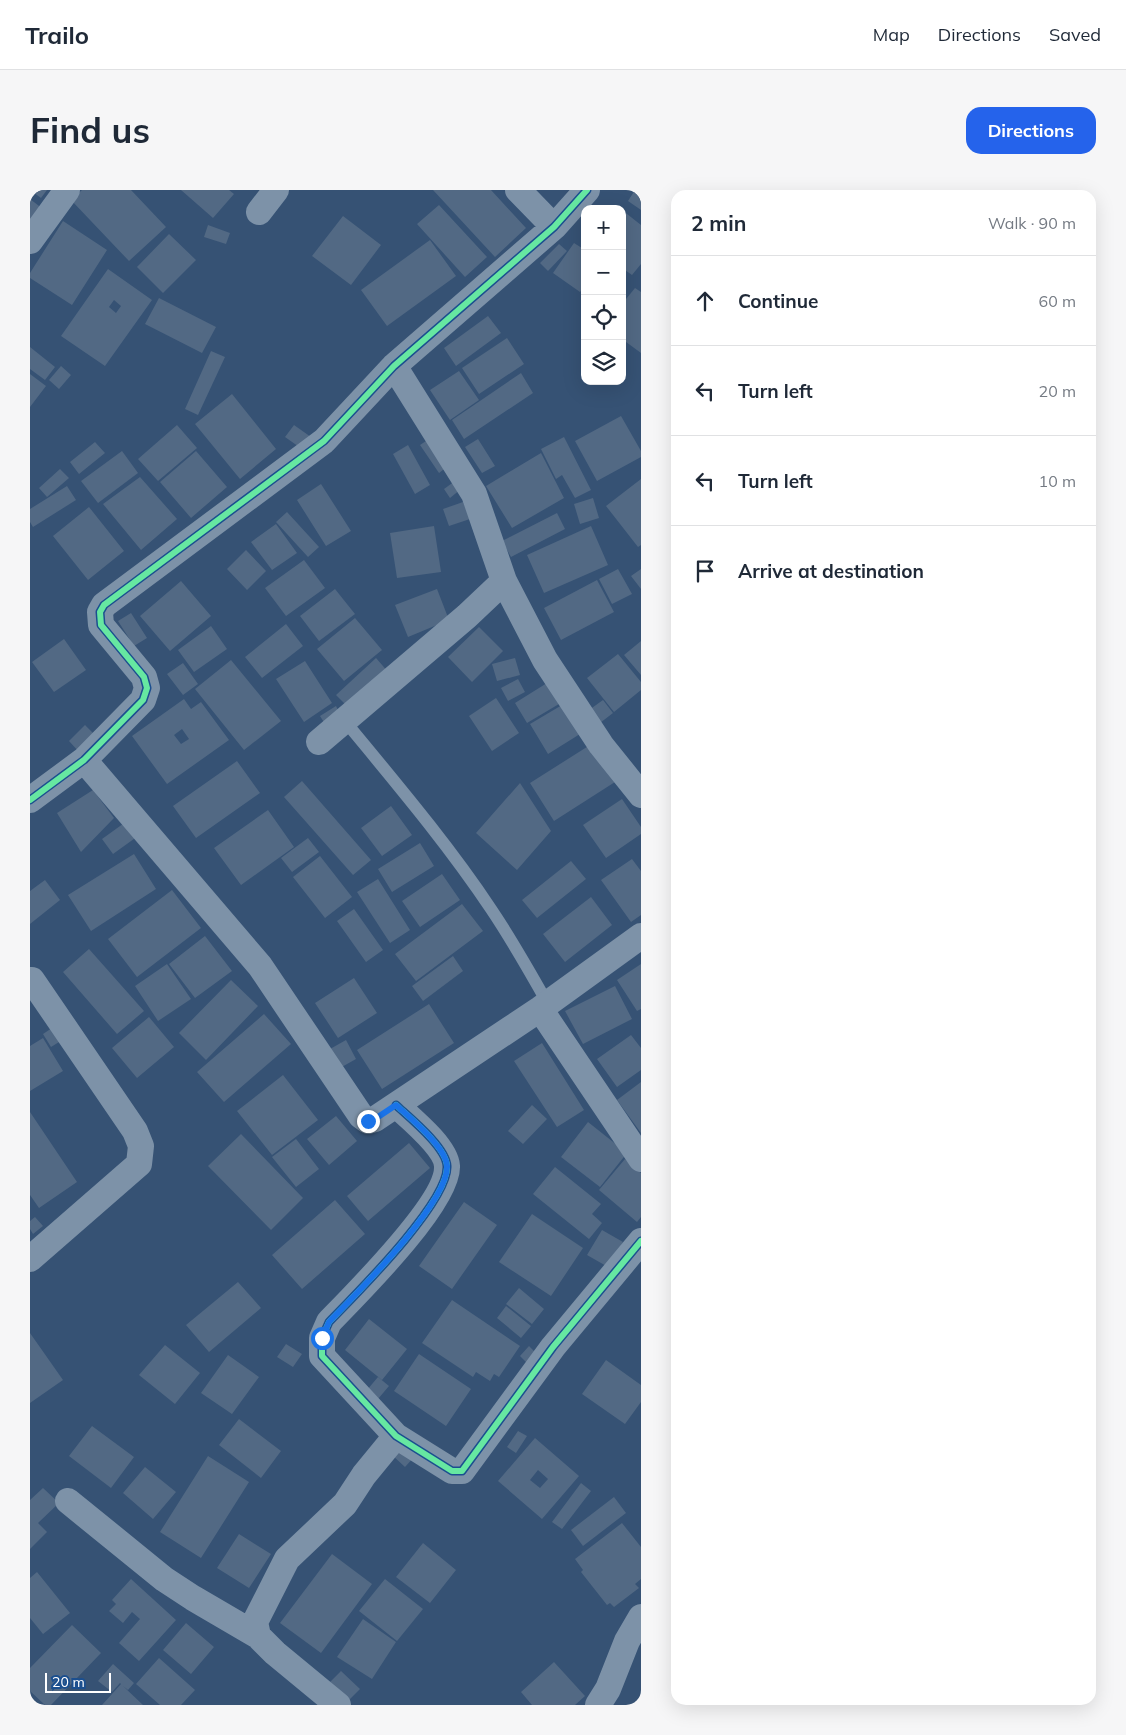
<!DOCTYPE html>
<meta charset="utf-8">
<style>
:root{--surface:#fff;--page:#f6f6f7;--text:#1f2937;--muted:#747a83;--line:#e0e1e3;--accent:#2563eb}
body{margin:0;font-family:Mulish,sans-serif;background:var(--page);color:var(--text)}
.controls{position:absolute;right:15px;top:15px;display:grid;overflow:hidden;border-radius:10px;box-shadow:0 5px 20px #0002}
.controls button{width:45px;height:45px;display:grid;place-items:center;padding:0;border:0;border-bottom:1px solid var(--line);background:var(--surface);color:var(--text);font:25px sans-serif}
.scale{position:absolute;left:15px;bottom:12px;width:66px;box-sizing:border-box;padding-left:5px;border:2px solid #fff;border-top:0;font-size:14px;line-height:18px;white-space:nowrap;color:#fff;-webkit-text-stroke:4px #1b4f8f;paint-order:stroke}
.stop{position:absolute;width:15px;height:15px;margin:-11px;border:4px solid #1a73e8;border-radius:50%;background:#fff}
.stop.end{background:#1a73e8;border-color:#fff;box-shadow:0 1px 5px #0008}
.list{margin:0;padding:0;list-style:none}
h2{display:flex;justify-content:space-between;align-items:center;height:65px;margin:0;padding:0 20px;font-size:21px}
h2 small{font-size:16px;font-weight:400;color:var(--muted)}
.list li{display:grid;grid-template-columns:32px 1fr auto;gap:15px;align-items:center;box-sizing:border-box;height:90px;padding:0 20px;border-top:1px solid var(--line)}
.list b{display:block;font-size:19px;white-space:nowrap}
.list em{font-size:16px;font-style:normal;color:var(--muted)}
.icon{flex:none;width:28px;height:28px;fill:none;stroke:currentColor;stroke-width:2;stroke-linecap:round;stroke-linejoin:round}
.map{position:relative;flex:none;width:611px;height:1515px;overflow:hidden;border-radius:15px}
header{display:flex;align-items:center;gap:30px;box-sizing:border-box;height:70px;padding:0 25px;background:var(--surface);border-bottom:1px solid var(--line)}
header strong{font-size:24px}
nav{display:flex;gap:28px;margin-inline-start:auto;font-size:18px}
.intro{display:flex;align-items:center;justify-content:space-between;box-sizing:border-box;height:120px;padding:0 30px}
h1{margin:0;font-size:35px}
.button{padding:12px 22px;border-radius:15px;background:var(--accent);color:#fff;font-size:18px;font-weight:700}
main{display:flex;gap:30px;padding:0 30px}
aside{flex:1;background:var(--surface);border-radius:15px;box-shadow:0 5px 20px #0002}
.map>svg:first-child{display:block}
</style>
<header>
<strong>Trailo</strong>
<nav><a>Map</a><a>Directions</a><a>Saved</a></nav>
</header>
<div class="intro"><h1>Find us</h1><a class="button">Directions</a></div>
<main>
<div class="map">
<svg width="611" height="1515" viewBox="0 0 611 1515">
<rect width="100%" height="100%" fill="#365274"/>
<path fill="#526984" fill-rule="evenodd" d="M0,0H17L11,8Z
M52,0H101L136,37L99,71L41,10Z
M151,0H199L204,4L183,28Z
M403,0H461L496,38L465,67Z
M605,0H611V20L598,11Z
M0,9L13,19L0,34Z
M409,15L457,67L435,87L387,34Z
M592,20L611,35V74L602,85L592,78Z
M313,26L351,55L321,95L282,66Z
M33,31L77,60L42,115L0,88V83Z
M178,35L200,43L196,54L174,47Z
M139,44L166,70L133,103L107,77Z
M400,50L426,86L357,136L331,100Z
M544,53L555,60V95L550,102L523,83Z
M529,54L537,61L518,81L510,73Z
M78,79L122,110L75,176L31,146ZM84,110L91,116L86,123L79,117Z
M605,98L611,102V163L592,149V114Z
M129,108L186,137L172,163L115,134Z
M458,126L471,143L426,176L414,158Z
M477,148L494,174L449,204L432,178Z
M0,157L25,177L15,190L0,179Z
M181,161L195,167L168,225L155,219Z
M31,176L41,185L29,199L19,190Z
M429,181L449,210L420,230L400,200Z
M491,183L503,203L434,249L422,230Z
M0,184L16,196L0,217Z
M202,204L246,259L210,289L165,234Z
M591,226L611,261V267L567,291L545,251Z
M147,235L167,258L128,291L108,269Z
M264,235L281,247L272,259L255,247Z
M534,247L561,300L545,308L532,285L526,289L511,259Z
M399,249L418,276L409,283L390,255Z
M448,249L465,276L452,283L435,257Z
M65,252L75,263L49,284L40,272Z
M378,255L400,295L385,304L363,264Z
M92,261L108,283L68,313L51,291Z
M166,261L197,297L161,328L130,292Z
M511,263L534,308L482,338L456,296Z
M30,279L39,288L17,307L9,298Z
M110,287L147,329L111,360L73,314Z
M611,289V355L608,357L576,316Z
M425,291L431,299L420,308L414,299Z
M291,294L321,341L296,356L267,310Z
M37,296L46,310L3,337L0,332V319Z
M563,308L569,328L550,334L544,314Z
M433,312L440,329L419,336L413,319Z
M59,317L94,361L58,390L23,346Z
M257,322L289,357L278,367L246,332Z
M527,323L535,339L481,367L472,351Z
M246,334L267,363L242,380L221,352Z
M404,336L411,382L367,388L360,343Z
M561,336L578,375L514,403L497,365Z
M216,360L236,381L217,400L197,379Z
M274,370L295,398L256,426L235,398Z
M588,379L602,404L582,414L569,389Z
M611,379V399L601,386Z
M567,390L584,422L531,450L514,418Z
M151,391L181,426L140,461L110,426Z
M305,399L325,424L289,451L270,426Z
M407,399L419,430L378,447L365,415Z
M101,423L117,448L104,456L88,431Z
M325,428L352,460L314,491L287,459Z
M256,434L273,456L232,488L215,467Z
M181,436L197,459L164,482L148,460Z
M449,437L473,461L442,492L418,467Z
M34,449L56,480L24,502L2,472Z
M611,451V485L594,465Z
M588,464L611,492V500L584,522L557,488Z
M346,468L359,483L320,519L306,505Z
M485,468L490,485L467,491L462,474Z
M201,470L251,531L214,560L165,499Z
M275,471L302,513L274,532L246,489Z
M153,473L168,494L153,505L137,484Z
M488,489L495,502L478,511L471,498Z
M517,493L529,514L497,533L485,513Z
M466,508L489,543L462,561L439,526Z
M154,509L161,519L171,512L199,550L137,594L102,546ZM152,539L159,549L151,554L144,545Z
M573,510L583,523L570,533L559,520Z
M532,515L550,544L518,564L500,534Z
M306,516L312,528L297,537L290,526Z
M55,535L66,546L49,562L39,551Z
M560,555L585,592L524,631L500,593Z
M207,571L230,603L166,648L143,616Z
M272,591L341,670L323,685L254,607Z
M490,593L521,641L487,680L446,643Z
M63,600L84,628L51,662L27,623Z
M592,609L611,637V644L576,668L553,635Z
M361,616L382,645L352,666L331,638Z
M238,620L264,657L211,695L184,658Z
M97,631L108,646L83,664L72,649Z
M278,648L289,662L262,682L251,668Z
M390,653L404,676L362,702L348,679Z
M104,664L126,699L61,741L38,705Z
M290,666L322,707L295,728L263,687Z
M602,669L611,681V725L601,732L571,690Z
M541,671L556,689L507,728L492,710Z
M412,684L430,710L390,737L372,711Z
M348,689L380,740L360,753L327,702Z
M15,690L30,710L0,734V701Z
M142,700L171,738L107,787L78,749Z
M561,707L582,735L535,772L513,744Z
M432,714L453,741L386,791L365,764Z
M324,719L353,760L336,772L307,731Z
M175,746L202,781L165,808L139,774Z
M59,759L114,821L87,844L33,782Z
M423,766L433,781L393,811L382,796Z
M137,774L161,809L128,831L105,796Z
M611,774V819L607,821L587,790Z
M324,788L347,823L308,848L285,813Z
M201,790L228,816L176,870L149,843Z
M585,796L602,829L553,854L535,821Z
M399,814L424,853L352,899L327,860Z
M234,824L261,854L194,912L167,882Z
M119,827L144,857L107,888L82,858Z
M25,836L34,849L21,857L13,844Z
M601,845L611,858V880L587,897L567,869Z
M13,848L33,881L0,901V856Z
M316,850L326,869L310,878L300,859Z
M512,853L554,920L527,937L484,871Z
M253,885L288,930L242,965L207,921Z
M611,892V943L587,910Z
M502,915L517,929L493,954L478,941Z
M0,922L47,992L9,1018L0,1005Z
M306,926L327,951L299,975L277,949Z
M558,932L597,963L570,997L531,967Z
M211,944L273,1008L241,1040L178,976Z
M266,949L289,979L266,997L242,967Z
M379,953L400,978L338,1031L317,1006Z
M595,969L611,983V1027L607,1032L569,1000Z
M525,977L571,1014L562,1024L572,1033L559,1049L503,1004Z
M305,1010L335,1044L272,1099L242,1065Z
M434,1012L467,1035L422,1099L389,1076Z
M502,1024L553,1058L521,1106L469,1072Z
M5,1027L13,1036L3,1044L0,1039V1031Z
M572,1040L593,1052L578,1077L557,1065Z
M208,1092L231,1118L179,1162L156,1135Z
M489,1098L514,1119L502,1134L476,1114Z
M422,1110L490,1156L469,1187L464,1184L460,1191L446,1182L443,1187L392,1153Z
M476,1116L501,1136L491,1148L467,1128Z
M339,1129L377,1159L352,1190L315,1160Z
M0,1143L33,1190L0,1213Z
M256,1154L272,1164L263,1177L247,1167Z
M135,1155L170,1183L145,1214L109,1185Z
M499,1156L506,1163L497,1173L490,1166Z
M389,1164L441,1199L416,1236L364,1201Z
M198,1165L229,1187L202,1224L171,1203Z
M576,1170L611,1195V1212L595,1234L552,1204Z
M348,1187L359,1196L348,1209L337,1200Z
M209,1229L251,1261L231,1288L189,1255Z
M62,1236L104,1267L81,1298L39,1266Z
M488,1241L497,1246L486,1263L477,1257Z
M505,1248L549,1286L512,1329L468,1291ZM508,1280L518,1289L510,1298L500,1290Z
M373,1254L385,1266L375,1277L362,1265Z
M178,1266L219,1292L171,1368L130,1342Z
M115,1277L146,1302L123,1329L93,1303Z
M551,1293L561,1301L532,1339L522,1332Z
M13,1298L29,1313L8,1333L17,1342L0,1359V1310Z
M584,1307L596,1323L553,1356L541,1340Z
M592,1333L611,1357V1389L605,1394L609,1398L584,1417L580,1413L577,1415L551,1382L553,1380L545,1369Z
M209,1344L241,1364L219,1398L187,1378Z
M393,1353L426,1380L400,1413L366,1387Z
M302,1364L342,1394L291,1463L250,1433Z
M7,1382L40,1423L13,1444L0,1428V1388Z
M101,1389L146,1430L109,1471L89,1453L110,1429L102,1422L93,1433L79,1421L86,1414L82,1410Z
M355,1389L393,1419L367,1451L329,1421Z
M333,1429L366,1452L342,1489L307,1467Z
M156,1433L184,1457L161,1484L133,1460Z
M42,1435L71,1463L21,1515H15L0,1501V1478Z
M129,1468L165,1500L151,1515H130L106,1494Z
M524,1472L555,1506L545,1515H502L491,1502Z
M83,1474L104,1493L98,1500L93,1496L113,1515H72L91,1494L90,1493L82,1502L68,1491Z
M311,1481L330,1499L319,1510L300,1492Z"/>
<g fill="none" stroke-linecap="round" stroke-linejoin="round">
<path stroke="#7d92a8" stroke-width="12" d="M314,530C365,592 417,653 461,719C482,750 500,782 518,814"/>
<path stroke="#7d92a8" stroke-width="26" d="M488,0L524,37
M229,22L246,0
M0,51L37,0
M364,176L444,304L474,391L515,470L571,555L611,605
M289,552L437,426L474,391
M54,570L230,776L331,926L338,931L345,929L510,819L611,746
M0,610L54,570L113,510L117,498L114,487L71,435L70,422L74,415L294,251L364,176L524,37L557,0
M510,819L611,969
M366,915C380,928 416,957 417,976C419,1012 325,1105 299,1132L292,1148V1166L366,1246L422,1281H432L523,1157L611,1051
M0,1069L109,974L111,956L105,941L2,790
M38,1311L134,1389L163,1408L228,1446
M308,1515L245,1463L228,1446L225,1432L257,1369L315,1314L334,1285L366,1246
M568,1515L578,1499L597,1451L611,1427"/>
<defs>
<path id="cycleway" d="M0,610L54,570L113,510L117,498L114,487L71,435L70,422L74,415L294,251L364,176L524,37L557,0
M366,915C380,928 416,957 417,976C419,1012 325,1105 299,1132L292,1148V1166L366,1246L422,1281H432L523,1157L611,1051"/>
</defs>
<use href="#cycleway" stroke="#1b4f8f" stroke-width="9"/>
<use href="#cycleway" stroke="#66e7a1" stroke-width="6"/>
</g>
<g fill="none" stroke-linecap="round" stroke-linejoin="round">
<path stroke="#1a73e8" stroke-width="6" d="M292,1148L299,1132C325,1105 419,1012 417,976C416,957 380,928 366,915L345,929L338,931"/>
</g>
</svg>
<div class="controls">
<button>+</button>
<button>−</button>
<button><svg class="icon" aria-label="locate" viewBox="0 0 24 24"><circle cx="12" cy="12" r="6"/><path d="M12 2v4M12 18v4M2 12h4M18 12h4"/></svg></button>
<button><svg class="icon" aria-label="layers" viewBox="0 0 24 24"><path d="M12 4l9 5-9 5-9-5zM3 14l9 5 9-5"/></svg></button>
</div>
<div class="scale">20 m</div>
<div class="stop" style="left:292px;top:1148px"></div>
<div class="stop end" style="left:338px;top:931px"></div>
</div>
<aside>
<h2>2 min<small>Walk · 90 m</small></h2>
<ul class="list">
<li><svg class="icon" aria-label="ahead" viewBox="0 0 24 24"><path d="M12 20V5M6 11l6-6 6 6"/></svg><div><b>Continue</b></div><em>60 m</em></li>
<li><svg class="icon" aria-label="left" viewBox="0 0 24 24"><path d="M17 20v-9H6M10 6l-5 5 5 5"/></svg><div><b>Turn left</b></div><em>20 m</em></li>
<li><svg class="icon" aria-label="left" viewBox="0 0 24 24"><path d="M17 20v-9H6M10 6l-5 5 5 5"/></svg><div><b>Turn left</b></div><em>10 m</em></li>
<li><svg class="icon" aria-label="arrive" viewBox="0 0 24 24"><path d="M6 21V4h12l-3 4 3 4H6"/></svg><div><b>Arrive at destination</b></div></li>
</ul>
</aside>
</main>
